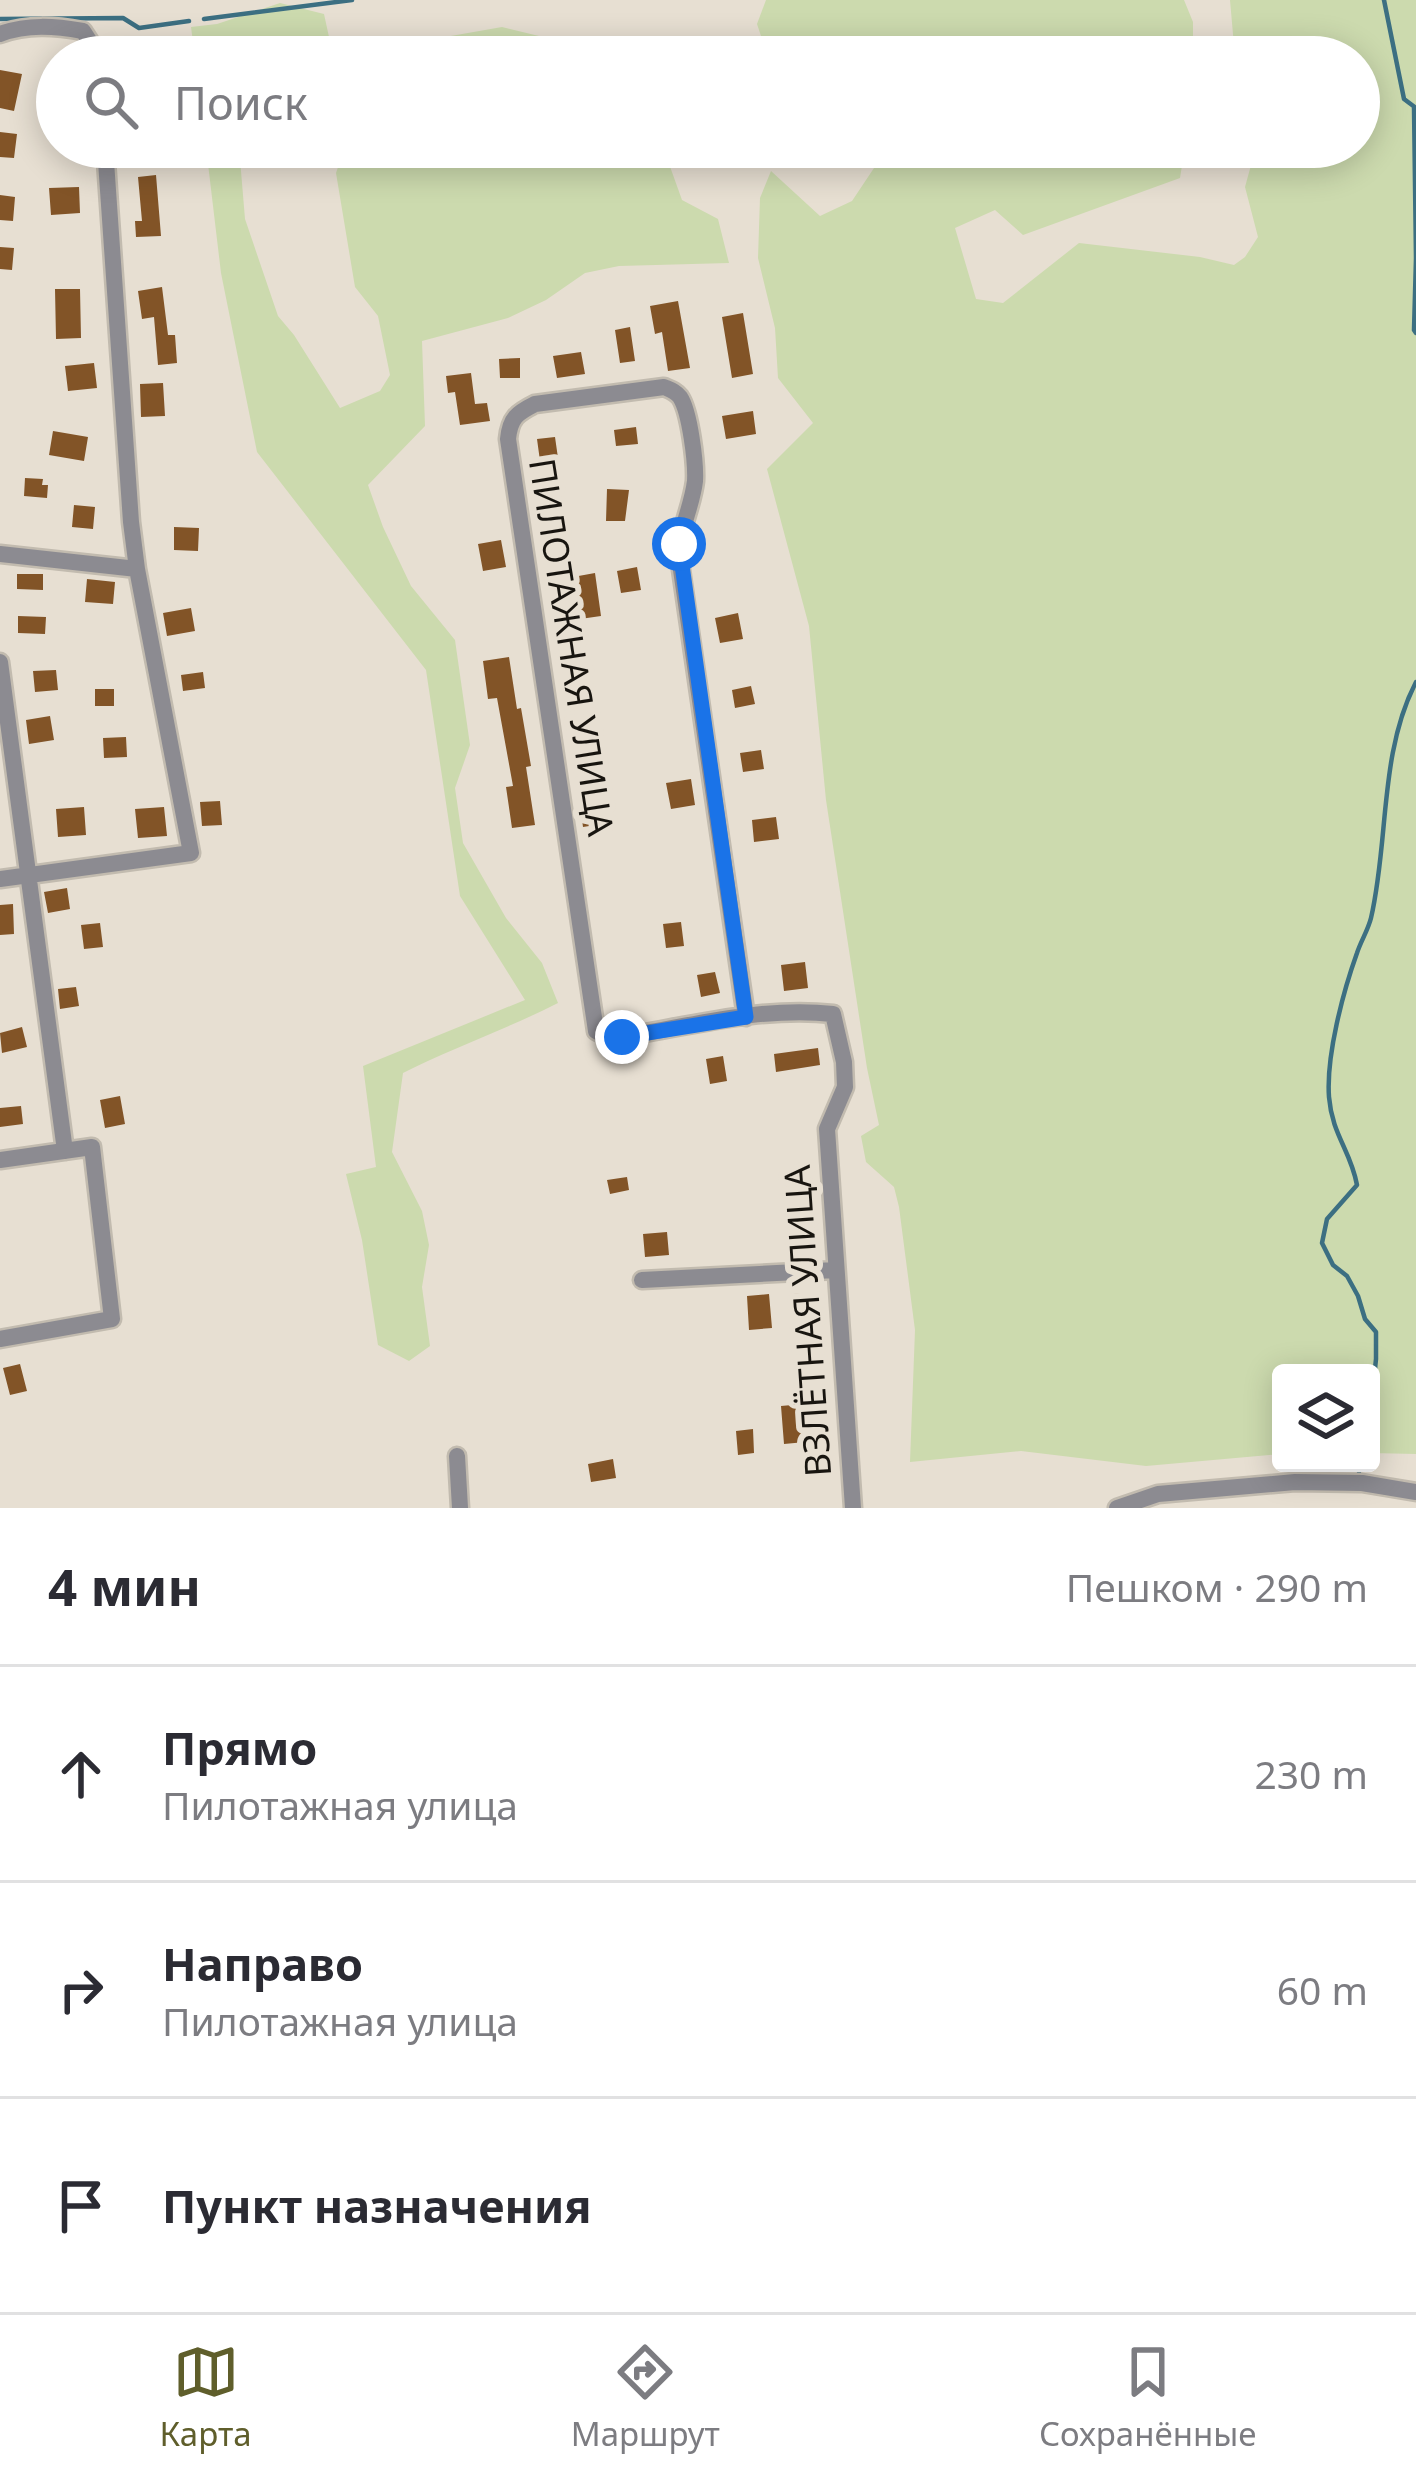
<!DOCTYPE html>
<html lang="ru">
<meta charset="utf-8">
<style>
:root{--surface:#fff;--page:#f2f2f3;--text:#2b2b33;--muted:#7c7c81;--line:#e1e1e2;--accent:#5f5e2b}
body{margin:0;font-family:"Noto Sans",sans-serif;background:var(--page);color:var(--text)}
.controls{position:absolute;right:36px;bottom:36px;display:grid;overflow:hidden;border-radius:12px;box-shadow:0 6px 30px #0003}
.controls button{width:108px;height:108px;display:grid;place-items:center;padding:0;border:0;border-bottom:3px solid var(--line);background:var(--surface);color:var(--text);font:60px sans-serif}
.stop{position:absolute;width:36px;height:36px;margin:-27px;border:9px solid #1a73e8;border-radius:50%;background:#fff}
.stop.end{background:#1a73e8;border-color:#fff;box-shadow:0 3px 12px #0008}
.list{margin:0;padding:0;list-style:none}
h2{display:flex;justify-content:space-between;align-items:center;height:156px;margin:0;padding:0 48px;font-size:51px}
h2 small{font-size:39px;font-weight:400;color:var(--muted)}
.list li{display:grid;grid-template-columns:78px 1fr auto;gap:36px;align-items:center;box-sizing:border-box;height:216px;padding:0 48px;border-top:3px solid var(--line)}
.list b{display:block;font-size:45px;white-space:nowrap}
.list p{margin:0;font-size:39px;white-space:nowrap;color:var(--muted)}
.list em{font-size:39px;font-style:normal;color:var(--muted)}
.icon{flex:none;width:66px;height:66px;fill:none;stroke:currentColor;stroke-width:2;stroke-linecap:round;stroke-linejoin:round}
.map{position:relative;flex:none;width:1416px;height:1508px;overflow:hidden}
.search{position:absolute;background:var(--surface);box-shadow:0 6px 30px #0003;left:36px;right:36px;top:36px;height:132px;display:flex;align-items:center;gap:30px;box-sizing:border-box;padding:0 42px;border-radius:66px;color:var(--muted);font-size:45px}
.sheet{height:804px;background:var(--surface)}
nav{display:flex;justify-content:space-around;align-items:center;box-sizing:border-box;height:168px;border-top:3px solid var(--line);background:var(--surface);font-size:33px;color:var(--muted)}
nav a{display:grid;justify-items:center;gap:6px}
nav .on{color:var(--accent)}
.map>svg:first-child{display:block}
</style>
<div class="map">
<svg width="1416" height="1508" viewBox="0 0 1416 1508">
<rect width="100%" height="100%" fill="#e7dfd2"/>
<path fill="#ccdaae" d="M766,0H1184L1193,22V57H768L757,24Z
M1230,0H1416V1454L1371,1453V1373H1281V1454L1146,1466L1021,1451L910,1462L915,1330L899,1207L894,1187L866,1162L861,1136L879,1125L867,1068L826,800L809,626L767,469L813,423L778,378L775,328L758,258L760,198L771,171L820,216L852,201L876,165L864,147H1185L1180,178L1023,235L995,210L955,228L976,299L1003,303L1079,243L1200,257L1234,265L1245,257L1258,237L1245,187L1256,147H1359V57H1235Z
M280,3L324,14L329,37L293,57H195L191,27L217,24Z
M502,27L609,53L611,57H399L411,43Z
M206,147H239L245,219L278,316L294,335L340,408L380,391L390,375L378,316L355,287L336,173L345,147H663L682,200L718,219L729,263L619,266L585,273L546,300L508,318L422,341L425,426L368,485L383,527L411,586L455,640L470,745L455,788L463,843L506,918L542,963L558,1003C507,1029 454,1047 403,1073L392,1152L422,1211L429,1245L422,1287L430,1346L409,1361L378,1345L362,1240L346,1174L376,1167L363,1066L525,1000L460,896L426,670L257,452L221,273Z"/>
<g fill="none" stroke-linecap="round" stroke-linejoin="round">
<path stroke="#3c6f82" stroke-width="4.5" d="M1384,0L1404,99L1416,108
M0,19L123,18L139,28L189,21
M204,19L352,0
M1414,107L1416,258L1414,330L1416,333
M1371,1408L1376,1359V1332L1365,1319L1358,1296L1347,1276L1333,1265L1322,1243L1327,1219L1357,1185C1351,1151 1332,1135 1329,1097C1326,1056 1343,992 1357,953C1361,941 1368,930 1371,918C1389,841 1379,753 1416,682
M1359,1472V1463"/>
</g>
<path fill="#825427" d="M179,36L180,57H108L106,44Z
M0,70L22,74L14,111L0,108Z
M0,132L17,134L14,158L0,157Z
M156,175L161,236L136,237L135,221H142L138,177Z
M79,187L80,213L51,215L49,188Z
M0,195L15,197L13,221L0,220Z
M0,247L14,248L12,270L0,269Z
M162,287L168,335H175L177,363L158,365L154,317L142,319L138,291Z
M55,289H80L81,338L56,339Z
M678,301L690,368L668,371L662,332L655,334L650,306Z
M743,313L753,374L732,378L722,317Z
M630,327L635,361L620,363L615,330Z
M581,352L585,374L557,378L553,356Z
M520,358V378H500L499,359Z
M94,363L97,388L68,391L65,366Z
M471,373L475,404L487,403L490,421L460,425L455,392L448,393L446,376Z
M163,383L165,416L141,417L140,384Z
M753,411L756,434L726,439L722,416Z
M636,427L638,444L616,446L614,430Z
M53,431L88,437L84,461L49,455Z
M555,437L558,458L540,461L537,439Z
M25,478L43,479L42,485H48L47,498L24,496Z
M607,489L629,490L625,521H606Z
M74,505L95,507L93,529L72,527Z
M174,527L199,528L198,551L174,550Z
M501,540L506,567L483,571L478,544Z
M637,567L641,590L621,593L617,571Z
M595,573L601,616L580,619L573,577Z
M17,574H43V590L17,589Z
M87,579L115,582L113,604L85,602Z
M191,608L195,631L167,636L163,613Z
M738,613L743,639L720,643L715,618Z
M18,616L46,617L45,634L18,633Z
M509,657L517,709L521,708L531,766L526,767L535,825L512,828L506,787L513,786L497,698L488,699L483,661Z
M56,670L58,690L35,692L33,671Z
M203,672L205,688L183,691L181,675Z
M751,686L755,704L735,708L732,690Z
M95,689H114V706H95Z
M50,716L54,740L29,744L26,720Z
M126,737L127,757L104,758L103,738Z
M761,750L764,769L743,772L740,753Z
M691,779L695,805L671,809L666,783Z
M220,801L222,825L202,826L200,802Z
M84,807L86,835L58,837L56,809Z
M164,807L167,836L138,838L135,809Z
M599,809L602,824L583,827L581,812Z
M776,817L779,839L754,842L752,820Z
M67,888L70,909L48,913L44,892Z
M13,904L14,934L0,935V905Z
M681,922L684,946L666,948L663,924Z
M100,923L103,947L84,949L81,925Z
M805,962L808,988L784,991L781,965Z
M715,972L720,993L701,997L697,975Z
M76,987L79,1006L60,1009L58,989Z
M22,1027L27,1047L2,1053L0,1033Z
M818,1048L820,1065L776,1072L774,1054Z
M723,1056L727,1081L710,1084L706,1059Z
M120,1096L125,1124L105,1128L100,1100Z
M21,1106L23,1124L0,1127V1108Z
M627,1177L629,1190L610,1194L607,1180Z
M667,1232L669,1255L645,1257L643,1234Z
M814,1293L816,1318L796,1320L793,1294Z
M769,1294L772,1328L749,1330L747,1296Z
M20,1364L27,1391L10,1395L3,1368Z
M813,1403L816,1441L784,1444L781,1406Z
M753,1429L754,1453L738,1455L736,1431Z
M613,1459L616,1478L591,1482L588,1464Z"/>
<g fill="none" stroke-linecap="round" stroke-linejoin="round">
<defs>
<path id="minor" d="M0,34C27,24 55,26 83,31L94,48L95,57
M0,554L137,569
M0,662L65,1151
M0,879L191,853L137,569L131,522L105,147
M746,1017L679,556C679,530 692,507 695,481C696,463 690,412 680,397C675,391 671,390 664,387L535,404C517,413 510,418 508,439L596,1031L607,1037H622C690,1026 763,1006 833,1014L844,1062L845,1087L827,1129L853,1508
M0,1160L92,1147L112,1319L0,1339
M642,1280L836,1270
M457,1456L460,1508
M1117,1508L1158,1494L1295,1482L1362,1483L1416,1492"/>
</defs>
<use href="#minor" stroke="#c2bbaf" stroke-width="21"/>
<use href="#minor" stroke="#8c8b91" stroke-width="16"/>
</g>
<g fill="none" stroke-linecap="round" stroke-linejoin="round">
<path stroke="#1a73e8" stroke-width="15" d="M622,1037L746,1017L679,544"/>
</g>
<g text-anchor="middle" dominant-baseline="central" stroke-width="12" stroke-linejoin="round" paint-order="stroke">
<g font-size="36" fill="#181510" stroke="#e7dfd2">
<text transform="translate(572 647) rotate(81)">ПИЛОТАЖНАЯ УЛИЦА</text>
<text transform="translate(807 1321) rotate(-94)">ВЗЛЁТНАЯ УЛИЦА</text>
</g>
</g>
</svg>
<div class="controls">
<button><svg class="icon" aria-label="layers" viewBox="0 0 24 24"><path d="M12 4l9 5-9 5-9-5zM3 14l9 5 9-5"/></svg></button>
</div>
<div class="stop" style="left:679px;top:544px"></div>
<div class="stop end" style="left:622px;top:1037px"></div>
<div class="search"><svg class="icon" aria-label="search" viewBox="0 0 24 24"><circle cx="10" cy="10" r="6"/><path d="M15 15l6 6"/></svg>Поиск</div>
</div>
<section class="sheet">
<h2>4 мин<small>Пешком · 290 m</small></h2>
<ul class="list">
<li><svg class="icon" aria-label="ahead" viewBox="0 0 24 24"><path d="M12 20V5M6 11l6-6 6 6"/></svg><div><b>Прямо</b><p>Пилотажная улица</p></div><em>230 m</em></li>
<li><svg class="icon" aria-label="right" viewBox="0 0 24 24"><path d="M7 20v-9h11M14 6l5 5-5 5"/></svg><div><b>Направо</b><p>Пилотажная улица</p></div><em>60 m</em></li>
<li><svg class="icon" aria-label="arrive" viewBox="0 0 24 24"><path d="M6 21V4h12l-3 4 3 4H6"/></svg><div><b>Пункт назначения</b></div></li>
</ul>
</section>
<nav>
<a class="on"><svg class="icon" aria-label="map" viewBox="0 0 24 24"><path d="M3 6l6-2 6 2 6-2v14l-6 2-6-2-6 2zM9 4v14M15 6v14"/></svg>Карта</a>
<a><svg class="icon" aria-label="directions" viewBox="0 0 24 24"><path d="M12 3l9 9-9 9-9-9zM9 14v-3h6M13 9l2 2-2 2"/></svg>Маршрут</a>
<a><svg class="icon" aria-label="saved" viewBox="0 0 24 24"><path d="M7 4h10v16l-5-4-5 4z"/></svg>Сохранённые</a>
</nav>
